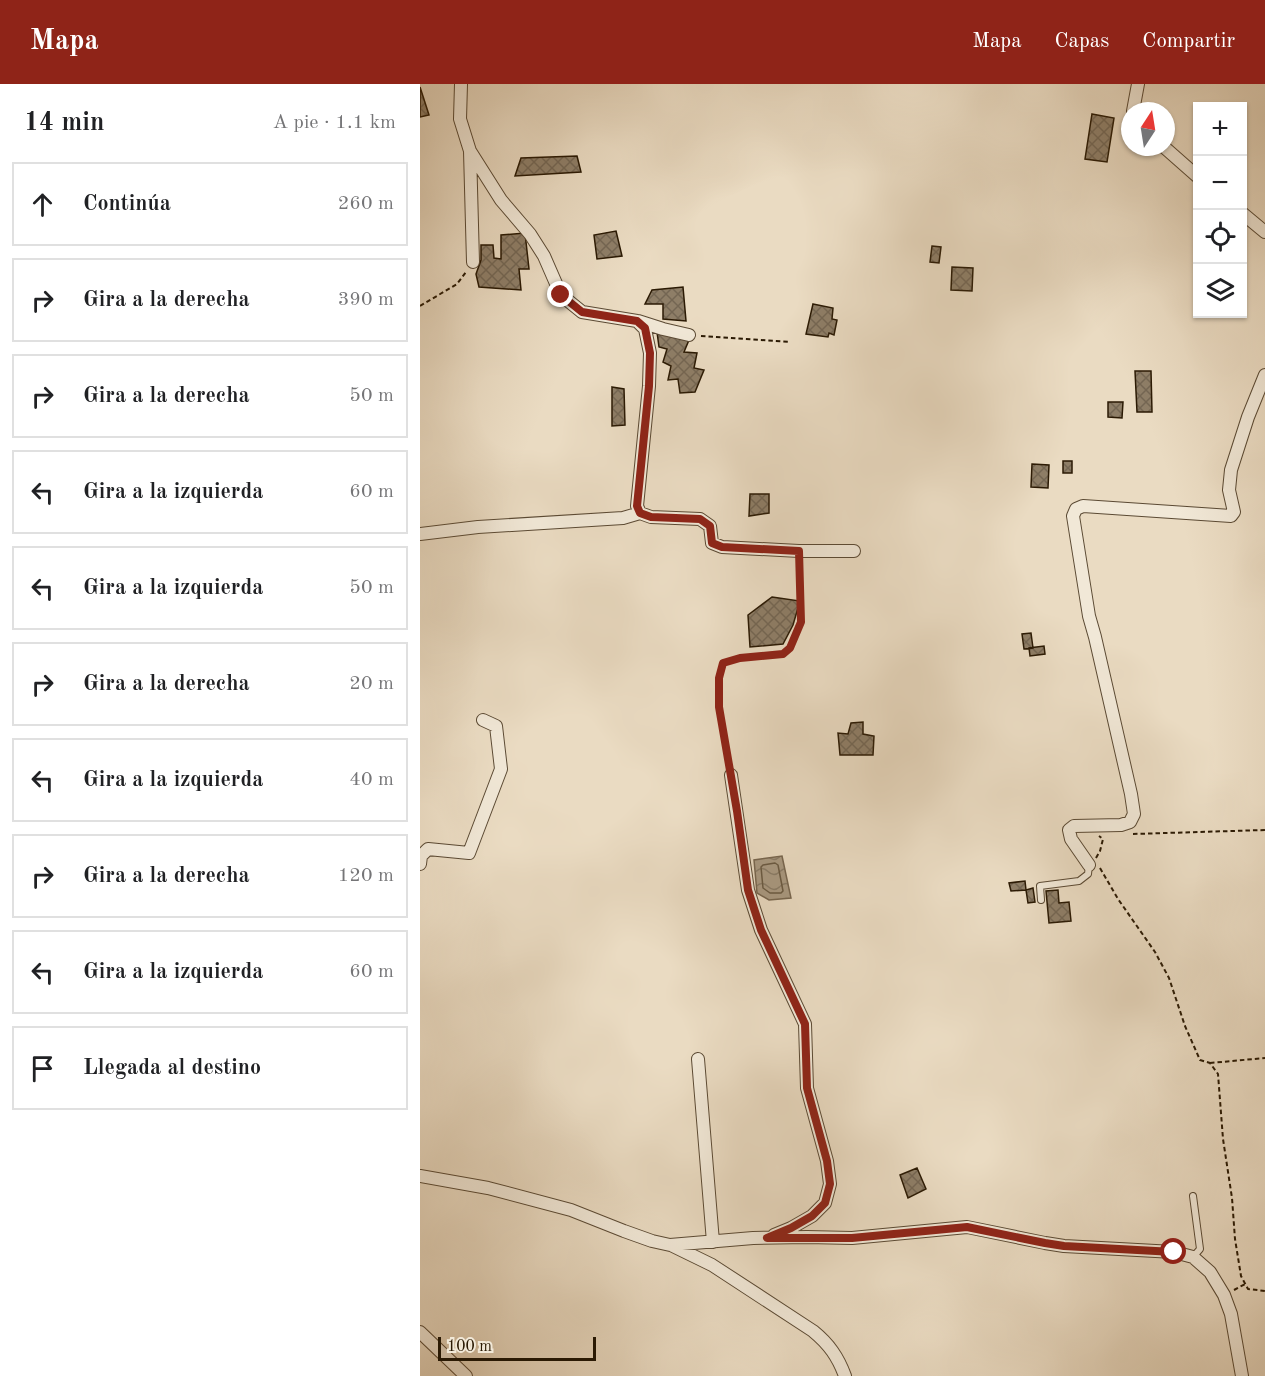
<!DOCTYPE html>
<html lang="es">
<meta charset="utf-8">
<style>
:root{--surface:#fff;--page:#f2f2f2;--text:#202124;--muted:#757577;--line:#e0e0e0;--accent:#8f2418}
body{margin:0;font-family:"Old Standard TT",serif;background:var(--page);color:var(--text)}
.controls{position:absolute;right:18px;top:18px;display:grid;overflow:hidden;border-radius:0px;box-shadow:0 2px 4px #0004}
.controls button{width:54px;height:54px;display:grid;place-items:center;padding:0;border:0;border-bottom:2px solid var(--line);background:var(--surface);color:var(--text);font:30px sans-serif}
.compass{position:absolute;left:701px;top:18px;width:54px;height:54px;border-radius:50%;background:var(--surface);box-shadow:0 2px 4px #0004;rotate:12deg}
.scale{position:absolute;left:18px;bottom:15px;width:158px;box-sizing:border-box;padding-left:6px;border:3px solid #2b1a04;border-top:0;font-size:16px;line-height:21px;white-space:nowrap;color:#2b1a04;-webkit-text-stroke:4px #f1e8d7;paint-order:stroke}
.stop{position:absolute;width:18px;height:18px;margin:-14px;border:4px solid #8f2418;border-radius:50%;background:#fff}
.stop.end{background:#8f2418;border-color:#fff;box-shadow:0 2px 6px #0008}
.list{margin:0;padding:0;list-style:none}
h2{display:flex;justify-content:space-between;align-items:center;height:78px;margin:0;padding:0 24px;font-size:26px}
h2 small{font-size:20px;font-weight:400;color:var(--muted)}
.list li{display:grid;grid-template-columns:39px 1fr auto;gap:18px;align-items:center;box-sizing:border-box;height:84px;margin:0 12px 12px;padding:0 12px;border:2px solid var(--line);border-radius:0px}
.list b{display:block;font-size:22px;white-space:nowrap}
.list em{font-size:20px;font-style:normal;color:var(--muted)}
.icon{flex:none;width:33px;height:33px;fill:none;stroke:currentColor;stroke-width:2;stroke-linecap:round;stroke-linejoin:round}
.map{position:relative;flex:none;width:845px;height:1292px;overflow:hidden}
header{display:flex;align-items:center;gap:36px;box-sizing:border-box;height:84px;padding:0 30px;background:var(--accent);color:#fff}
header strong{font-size:28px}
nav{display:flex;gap:33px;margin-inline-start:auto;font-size:21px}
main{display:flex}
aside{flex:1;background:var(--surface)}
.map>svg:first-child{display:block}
</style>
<header>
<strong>Mapa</strong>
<nav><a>Mapa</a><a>Capas</a><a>Compartir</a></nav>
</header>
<main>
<aside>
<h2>14 min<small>A pie · 1.1 km</small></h2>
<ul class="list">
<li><svg class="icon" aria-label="ahead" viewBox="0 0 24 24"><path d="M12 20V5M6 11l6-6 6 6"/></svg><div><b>Continúa</b></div><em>260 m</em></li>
<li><svg class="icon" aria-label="right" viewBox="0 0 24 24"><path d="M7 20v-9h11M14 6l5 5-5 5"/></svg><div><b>Gira a la derecha</b></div><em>390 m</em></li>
<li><svg class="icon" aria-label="right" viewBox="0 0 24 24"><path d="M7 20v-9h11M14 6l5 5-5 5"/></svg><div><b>Gira a la derecha</b></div><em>50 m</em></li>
<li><svg class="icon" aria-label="left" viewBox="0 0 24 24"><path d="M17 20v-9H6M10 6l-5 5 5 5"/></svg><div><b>Gira a la izquierda</b></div><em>60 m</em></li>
<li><svg class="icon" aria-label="left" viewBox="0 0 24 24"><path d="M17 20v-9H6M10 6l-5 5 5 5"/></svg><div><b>Gira a la izquierda</b></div><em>50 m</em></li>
<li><svg class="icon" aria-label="right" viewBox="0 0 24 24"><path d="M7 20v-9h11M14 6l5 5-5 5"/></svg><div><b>Gira a la derecha</b></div><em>20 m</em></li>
<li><svg class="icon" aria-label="left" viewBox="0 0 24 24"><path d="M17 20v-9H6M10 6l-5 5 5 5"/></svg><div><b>Gira a la izquierda</b></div><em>40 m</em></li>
<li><svg class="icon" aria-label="right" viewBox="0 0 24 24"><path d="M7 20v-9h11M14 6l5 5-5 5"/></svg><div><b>Gira a la derecha</b></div><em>120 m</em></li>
<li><svg class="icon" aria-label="left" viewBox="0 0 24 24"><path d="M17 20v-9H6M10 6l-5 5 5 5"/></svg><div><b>Gira a la izquierda</b></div><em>60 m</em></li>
<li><svg class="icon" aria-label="arrive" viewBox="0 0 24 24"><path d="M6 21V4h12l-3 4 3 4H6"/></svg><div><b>Llegada al destino</b></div></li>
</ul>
</aside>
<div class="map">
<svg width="845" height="1292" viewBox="0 0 845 1292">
<defs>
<pattern id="water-waves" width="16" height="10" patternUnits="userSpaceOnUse" patternTransform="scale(1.5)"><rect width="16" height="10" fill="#a99981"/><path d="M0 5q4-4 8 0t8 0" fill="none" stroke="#8a7c67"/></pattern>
<pattern id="building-cross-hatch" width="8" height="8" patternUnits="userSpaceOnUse" patternTransform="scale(1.5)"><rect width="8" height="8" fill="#8e7e67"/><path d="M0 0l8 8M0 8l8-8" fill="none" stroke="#746653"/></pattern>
</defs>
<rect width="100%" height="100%" fill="#eadbc2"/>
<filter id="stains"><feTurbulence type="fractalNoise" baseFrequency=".00333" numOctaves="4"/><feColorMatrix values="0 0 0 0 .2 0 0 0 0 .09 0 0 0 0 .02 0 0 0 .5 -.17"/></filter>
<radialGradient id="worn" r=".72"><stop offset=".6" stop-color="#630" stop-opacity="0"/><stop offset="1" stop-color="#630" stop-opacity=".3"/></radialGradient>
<path fill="url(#water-waves)" stroke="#77664f" stroke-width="1.5" d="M362,772L371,814L349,816L337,809L334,776Z"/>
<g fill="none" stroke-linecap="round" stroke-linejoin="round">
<path stroke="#6a5a42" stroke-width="1.5" d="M355,779L358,781L363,807L361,809H350L343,804L341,783L343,781Z"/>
</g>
<path fill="url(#building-cross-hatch)" stroke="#2b1a04" stroke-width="1.5" d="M0,3L9,31L0,33Z
M672,30L694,34L687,78L665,75Z
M157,72L161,88L95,92L101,74Z
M196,147L202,172L177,175L174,151Z
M105,149L109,185H99L101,206L59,203L56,190L61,176V161H73L74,174L81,175V151Z
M512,162L521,163L519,179L510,178Z
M532,183L553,184L552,207L531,206Z
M263,203L266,237L243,235V220H225L232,206Z
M393,220L413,224L412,235L417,236L414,251L409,249L408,253L386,250Z
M237,248L269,256L264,268L277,269L274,284L284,286L275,308L260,309L258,295L248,296L251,282L243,278L247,265L239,263Z
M715,287H731L732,328H717Z
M192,303L204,305L205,341L192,342Z
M688,318H703L702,334L688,333Z
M643,377H652V389H643Z
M612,380L629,381L628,404L611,403Z
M330,410H349V429L329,432Z
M352,513L380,517L373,541L363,560L330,563L328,531Z
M611,549L613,564L604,565L602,550Z
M624,562L625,570L610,572L609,564Z
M443,638V650L454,652L453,671H420L418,649L428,650L431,639Z
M605,797L606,806L591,807L589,799Z
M613,804L615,818L608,819L606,806Z
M638,806L639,819L649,818L651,837L629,839L626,807Z
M497,1084L506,1105L488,1114L480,1091Z"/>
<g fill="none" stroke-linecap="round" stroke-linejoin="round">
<defs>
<path id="service" d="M621,816L620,802L659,797L668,790L669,781
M773,1112L780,1165L773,1173"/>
<path id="minor" d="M41,0L40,35L50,67
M713,27L718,0
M744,63L778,93
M822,129L845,148
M53,178L50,67L81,116L110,150L124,172L141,211L162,228L217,237L225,245L230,269L229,302L217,422L220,429L231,433L280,435L290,442L292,459L302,463L379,467H434
M218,237L243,245L269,251
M0,450L58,443L203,434L220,429
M311,691L328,806L341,846L385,940L387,1004L407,1077L410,1100L405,1119L392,1132L371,1144L354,1151
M0,780L1,772L8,765L49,769L81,685L76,642L63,636
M669,781L651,755L649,746L654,742L701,741L710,738L714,730L711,710L675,553L669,532L653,432L656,425L663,422L811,432L814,428L809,406L811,386L828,333L845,291
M278,975L293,1158
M0,1092L68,1104L151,1126L204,1147L232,1157L250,1161L333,1154L387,1153L432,1154L547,1143L625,1159L644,1162L754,1168L773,1173L790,1188L804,1211L811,1230L822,1292
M251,1161L292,1181L393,1247C409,1260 418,1273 425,1292
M0,1248L46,1292"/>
</defs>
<use href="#service" stroke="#5b4a34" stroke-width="8"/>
<use href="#minor" stroke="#5b4a34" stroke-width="14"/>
<path stroke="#2b1a04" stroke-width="2" stroke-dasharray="4.5 3" stroke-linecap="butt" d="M0,222L37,200L46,188
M281,252L370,258
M309,682C302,648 294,613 303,579L320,574L362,570L370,564L381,538L380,479
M713,750L845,746
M676,774L680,767L683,755L679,752
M680,784L698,815L735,868L749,894L765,942L780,976L790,979L798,990L803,1055L812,1114L815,1155L821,1192L828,1205L845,1207
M790,979L845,974
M814,1206L825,1200"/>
<use href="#service" stroke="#f1e8d7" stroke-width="6"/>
<use href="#minor" stroke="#f1e8d7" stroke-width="12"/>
</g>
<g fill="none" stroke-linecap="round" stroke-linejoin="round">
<path stroke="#8f2418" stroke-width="8" d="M141,211L162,228L217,237L225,244L230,269L229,302L217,422L220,429L231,433L280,435L290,442L292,459L302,463L379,467L381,538L370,564L363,570L320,574L303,579L299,594V623L317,727L328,806L341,846L385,940L387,1004L407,1077L410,1100L405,1119L392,1132L371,1144L347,1154H432L547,1143L625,1159L644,1162L754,1168"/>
</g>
<rect width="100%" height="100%" filter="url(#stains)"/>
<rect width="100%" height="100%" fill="url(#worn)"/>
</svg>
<div class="controls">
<button>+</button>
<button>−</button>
<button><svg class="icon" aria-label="locate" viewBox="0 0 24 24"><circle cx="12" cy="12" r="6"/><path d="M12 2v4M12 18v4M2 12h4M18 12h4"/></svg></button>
<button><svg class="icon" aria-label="layers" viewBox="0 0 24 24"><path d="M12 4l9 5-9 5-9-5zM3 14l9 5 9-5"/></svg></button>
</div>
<svg class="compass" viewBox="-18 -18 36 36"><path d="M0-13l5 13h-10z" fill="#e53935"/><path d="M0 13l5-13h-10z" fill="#757577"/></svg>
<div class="scale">100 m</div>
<div class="stop" style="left:754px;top:1168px"></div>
<div class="stop end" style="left:141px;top:211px"></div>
</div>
</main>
